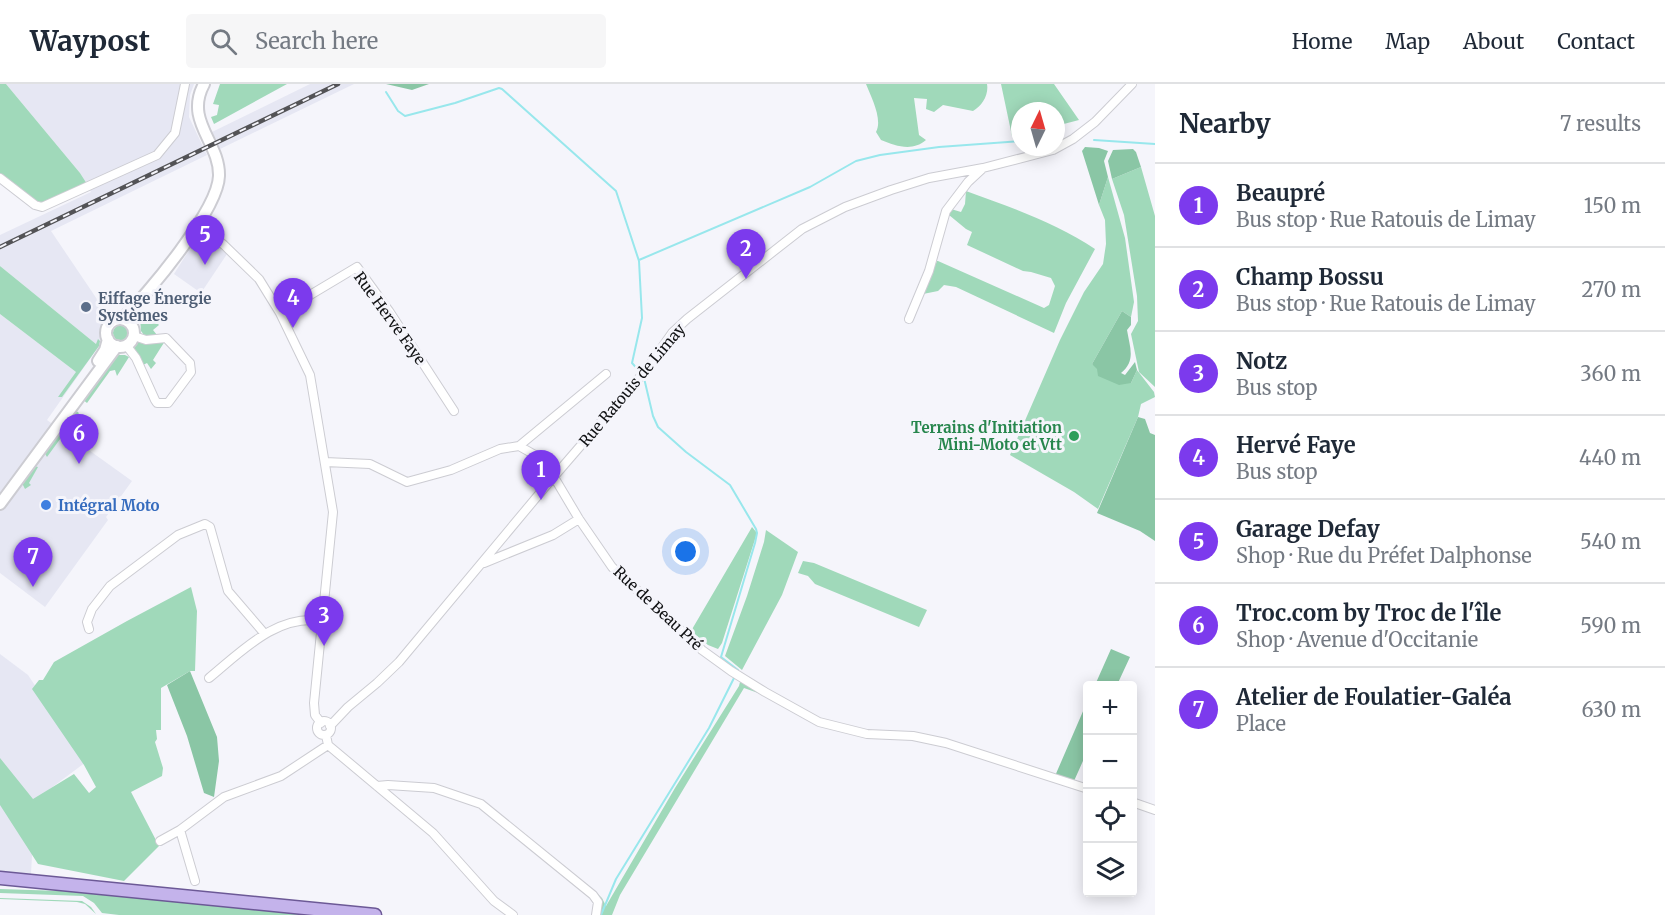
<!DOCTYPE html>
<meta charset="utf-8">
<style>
:root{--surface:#fff;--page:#f6f6f7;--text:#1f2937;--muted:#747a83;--line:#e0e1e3;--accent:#7c3aed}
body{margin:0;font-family:Merriweather,serif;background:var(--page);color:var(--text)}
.controls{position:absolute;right:18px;bottom:18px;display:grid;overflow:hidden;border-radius:6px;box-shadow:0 3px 15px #0003}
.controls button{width:54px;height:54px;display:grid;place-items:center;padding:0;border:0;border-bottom:2px solid var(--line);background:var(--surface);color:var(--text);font:30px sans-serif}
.compass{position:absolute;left:1011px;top:18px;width:54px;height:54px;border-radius:50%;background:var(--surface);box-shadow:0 3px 15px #0003;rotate:5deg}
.you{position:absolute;left:686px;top:468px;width:21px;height:21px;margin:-15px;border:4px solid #fff;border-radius:50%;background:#1a73e8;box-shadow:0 0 0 9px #1a73e833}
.badge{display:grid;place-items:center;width:39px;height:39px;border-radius:50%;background:var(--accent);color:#fff;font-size:20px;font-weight:700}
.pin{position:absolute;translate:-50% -50px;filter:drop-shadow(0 2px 3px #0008)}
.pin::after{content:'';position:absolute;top:32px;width:21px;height:18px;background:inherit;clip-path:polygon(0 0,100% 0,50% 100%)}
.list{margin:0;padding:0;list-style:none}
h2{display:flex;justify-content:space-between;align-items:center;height:78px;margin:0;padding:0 24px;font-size:26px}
h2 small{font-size:20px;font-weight:400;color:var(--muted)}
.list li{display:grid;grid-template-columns:39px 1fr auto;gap:18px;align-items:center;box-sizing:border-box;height:84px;padding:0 24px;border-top:2px solid var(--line)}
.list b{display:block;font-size:22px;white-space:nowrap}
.list p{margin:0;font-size:20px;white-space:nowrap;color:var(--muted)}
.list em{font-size:20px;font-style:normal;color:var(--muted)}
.icon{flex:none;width:33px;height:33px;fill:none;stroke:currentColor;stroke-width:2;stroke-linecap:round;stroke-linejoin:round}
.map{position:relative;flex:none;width:1155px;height:831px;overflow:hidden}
header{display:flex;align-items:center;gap:36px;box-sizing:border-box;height:84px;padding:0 30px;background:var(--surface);border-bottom:2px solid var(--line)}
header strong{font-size:28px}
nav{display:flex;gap:33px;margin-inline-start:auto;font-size:21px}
.search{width:420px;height:54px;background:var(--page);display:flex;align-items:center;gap:15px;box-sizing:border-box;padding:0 21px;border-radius:6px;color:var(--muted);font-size:22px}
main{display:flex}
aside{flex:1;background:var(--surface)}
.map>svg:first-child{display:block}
</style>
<header>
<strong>Waypost</strong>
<div class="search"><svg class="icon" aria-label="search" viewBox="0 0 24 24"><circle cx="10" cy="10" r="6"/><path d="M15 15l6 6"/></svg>Search here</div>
<nav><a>Home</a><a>Map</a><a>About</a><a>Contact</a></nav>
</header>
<main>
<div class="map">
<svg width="1155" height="831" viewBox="0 0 1155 831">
<rect width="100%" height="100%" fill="#f5f5fb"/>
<path fill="#e6e7f3" d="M6,0H194L190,11L189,33L207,71L51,147L107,230L99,262L47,336L132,397L106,433L108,436L45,523L0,489V230L76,288L96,260L0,182V151L91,108L80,89Z
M310,0H354L220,65L212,48Z
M200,149L227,170L201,209L174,190Z
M0,570L28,591L86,678L35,716L31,790L0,788Z"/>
<path fill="#a0d9ba" d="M0,0H6L80,89L87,100L46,119L35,118L0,91Z
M220,0H287L214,40L211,33L217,31L219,21L213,20Z
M866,0H987C989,11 982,22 973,27L943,21L934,28L926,25L927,15L914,14L919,51L926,56C912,68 896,62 881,56L876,48C883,35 871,13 866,0Z
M1001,0H1054L1079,36L1056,42V27H1020V51L1012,52Z
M1141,83L1155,132V303L1139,288L1131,250L1138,237L1137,212L1124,131L1112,95Z
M1108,93L1125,154L1134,218L1131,233L1122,227L1092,280L1131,299L1137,286L1154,308L1155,313L1141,320L1138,333L1098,425L1074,408L1010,371L1060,256L1084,208L1103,180L1106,160L1105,136L1099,121Z
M966,107C1010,123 1056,139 1095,165L1066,219L1054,249L956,203L944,201L938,207L923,210L937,177H938L1044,224L1049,221L1055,202L1051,194L1031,188L1023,187L967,161L972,148L966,145L949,131L951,125L961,128L965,120Z
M0,182L96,260L98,255L100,257L99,262L62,313H58L76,288L0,230Z
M145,226L159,241L153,246L157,251H144L141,247L140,234Z
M113 249a8 8 0 1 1 16 0a8 8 0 1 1-16 0Z
M140,256L165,257L153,276L156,279L151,285L147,279L143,281L134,264Z
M117,271H125L129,273L117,292L115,286L110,287L87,319L82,315Z
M75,326L79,329L47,373L44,368Z
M34,382L38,383L29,399L31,401L25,405L22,399Z
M752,443L757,449L722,559L718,565L708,561L691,547Z
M766,446L798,468L782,511L742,586L725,572L747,512L764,458Z
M803,477L814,479L927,526L919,543L815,500L808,492L798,489Z
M191,503L197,527L195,587H190L161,604V646H156L157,655L155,658L163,684L162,692L131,708L159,762L124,797L38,780L0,721V674L33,715L74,690L89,709L96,703L84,681L32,605L39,596H43L54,578L127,537Z
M736,594L761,610L744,604L620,811L612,831H599L601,817L586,802L587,800L602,814L606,822L675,704L739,602L740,598Z
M0,805L92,808L324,831H119L102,829L94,819L83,812L0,809Z
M0,814L82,817L91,823L96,830L85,820L77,818L0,815Z"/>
<path fill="#8ac6a5" d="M386,0H429L412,6Z
M1085,63L1099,64L1108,67L1104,77L1108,93L1099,121L1082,67Z
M1133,65L1136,68L1141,83L1112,95L1108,77L1113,66Z
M1122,227L1131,233V241L1127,246C1130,264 1136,277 1121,289L1125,291L1135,278L1137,286L1131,299L1119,301L1098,292L1097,285L1092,280Z
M1138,333L1145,335L1150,349L1155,351V457L1140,447L1097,429Z
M1111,565L1130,573L1117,601H1095Z
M190,587L217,653L219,677L214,713L204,709L187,652L167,601Z
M1087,618V668L1074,697L1055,692Z"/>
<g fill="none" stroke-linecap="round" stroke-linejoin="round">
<path stroke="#98e7ec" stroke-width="2" d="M386,8L398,27L405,32L455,19L499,4L502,5L616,107L639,177L642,234L632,279L641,289
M1094,56L1155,60
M639,176L810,103L856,77L880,71L939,63L1020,57
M644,294L653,332L658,343L686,368L730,401L756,445L757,449L755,459L721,573L738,586
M601,831L616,795L709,644L734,594"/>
<defs>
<path id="minor" d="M0,94L35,121L42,123L157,71L175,49L185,0
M198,140L224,161L259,195L280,229L310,291L333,428L314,619L315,631L321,639
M280,229L357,183L389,227L454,327
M909,235L929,187L946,127L968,98L982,85
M126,261L136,274L155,316L157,319H168L191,288L190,279L166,254L146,256L134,252
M519,362L606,290
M325,378L370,380L407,398L451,386L500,365L519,362L535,371L554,393L579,435L612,483L702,566L731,587L765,608L819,638L867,650L913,652L946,659L1088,705
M484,479L553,451L579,435
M89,545L87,538L92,525L110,502L178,451L205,440L210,443L228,507L264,549
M209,594C241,568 277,529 323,537
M317 644a7 7 0 1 1 14 0a7 7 0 1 1-14 0Z
M330,642L348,623L377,599L399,578L545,403L646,286L672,249L687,235L802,145L845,123L891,106L929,94L983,84L1053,66L1073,55L1095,38L1132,0
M326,651L328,661L433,749L494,817L513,831
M377,702L388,701L434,704L481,720L593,811L598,818L596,831
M1132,718L1155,726
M180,746L195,797
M160,757L180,746L224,713L281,692L328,661"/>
<path id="secondary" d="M106 249a14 14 0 1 1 28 0a14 14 0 1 1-28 0Z
M122,235C148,210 218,126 219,92C220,58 184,37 204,0
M98,277L105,266L108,255
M0,420L117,262"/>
<path id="primary" d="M0,794L375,831"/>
</defs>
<use href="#minor" stroke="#ccccd2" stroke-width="10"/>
<use href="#secondary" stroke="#ccccd2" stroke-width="14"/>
<use href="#primary" stroke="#6c5996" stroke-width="15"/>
<use href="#minor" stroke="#fff" stroke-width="8"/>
<use href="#secondary" stroke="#fff" stroke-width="10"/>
<use href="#primary" stroke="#c4b3eb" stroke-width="12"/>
<defs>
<path id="rail" d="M0,163L338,0"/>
</defs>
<use href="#rail" stroke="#535356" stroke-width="4.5"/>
<use href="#rail" stroke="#f5f5fb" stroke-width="2" stroke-dasharray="7" stroke-linecap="butt"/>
</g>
<circle fill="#5c6f8a" stroke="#f5f5fb" stroke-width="2" cx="86" cy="223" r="6"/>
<circle fill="#2e9e5b" stroke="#f5f5fb" stroke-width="2" cx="1074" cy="352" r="6"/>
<circle fill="#3f7fe0" stroke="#f5f5fb" stroke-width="2" cx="46" cy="421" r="6"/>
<g text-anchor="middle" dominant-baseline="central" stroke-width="6" stroke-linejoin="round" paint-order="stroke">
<g font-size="15" font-weight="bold" fill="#4e5e75" stroke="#f5f5fb" text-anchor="start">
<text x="98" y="214">Eiffage Énergie<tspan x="98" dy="17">Systèmes</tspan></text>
</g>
<g font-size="15" fill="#101113" stroke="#f5f5fb">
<text transform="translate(390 234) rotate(54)">Rue Hervé Faye</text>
<text transform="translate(632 301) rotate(-50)">Rue Ratouis de Limay</text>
<text transform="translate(658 524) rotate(43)">Rue de Beau Pré</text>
</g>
<g font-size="15" font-weight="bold" fill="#27864d" stroke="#f5f5fb" text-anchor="end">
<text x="1062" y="343">Terrains d'Initiation<tspan x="1062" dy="17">Mini-Moto et Vtt</tspan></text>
</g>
<g font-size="15" font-weight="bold" fill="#366cbe" stroke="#f5f5fb" text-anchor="start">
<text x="58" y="421">Intégral Moto</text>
</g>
</g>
</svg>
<div class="controls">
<button>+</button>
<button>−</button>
<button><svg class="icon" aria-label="locate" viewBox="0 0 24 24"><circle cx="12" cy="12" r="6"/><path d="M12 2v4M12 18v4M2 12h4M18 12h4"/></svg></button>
<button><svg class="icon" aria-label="layers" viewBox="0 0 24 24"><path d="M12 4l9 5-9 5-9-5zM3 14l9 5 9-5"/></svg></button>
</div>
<svg class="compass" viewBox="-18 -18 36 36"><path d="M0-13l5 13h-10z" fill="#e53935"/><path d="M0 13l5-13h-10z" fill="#747a83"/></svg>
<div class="you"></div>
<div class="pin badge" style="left:541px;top:416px">1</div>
<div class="pin badge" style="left:746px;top:195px">2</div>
<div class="pin badge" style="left:324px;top:562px">3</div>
<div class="pin badge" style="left:293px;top:244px">4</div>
<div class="pin badge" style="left:205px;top:181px">5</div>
<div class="pin badge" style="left:79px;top:380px">6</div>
<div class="pin badge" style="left:33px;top:503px">7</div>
</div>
<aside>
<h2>Nearby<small>7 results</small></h2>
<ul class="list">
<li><span class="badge">1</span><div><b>Beaupré</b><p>Bus stop · Rue Ratouis de Limay</p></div><em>150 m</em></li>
<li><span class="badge">2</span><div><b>Champ Bossu</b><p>Bus stop · Rue Ratouis de Limay</p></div><em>270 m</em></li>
<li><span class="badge">3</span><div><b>Notz</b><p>Bus stop</p></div><em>360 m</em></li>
<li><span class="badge">4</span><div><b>Hervé Faye</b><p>Bus stop</p></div><em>440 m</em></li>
<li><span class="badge">5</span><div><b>Garage Defay</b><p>Shop · Rue du Préfet Dalphonse</p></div><em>540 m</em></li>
<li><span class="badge">6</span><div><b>Troc.com by Troc de l'île</b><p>Shop · Avenue d'Occitanie</p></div><em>590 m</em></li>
<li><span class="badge">7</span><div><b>Atelier de Foulatier-Galéa</b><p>Place</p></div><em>630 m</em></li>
</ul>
</aside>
</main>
